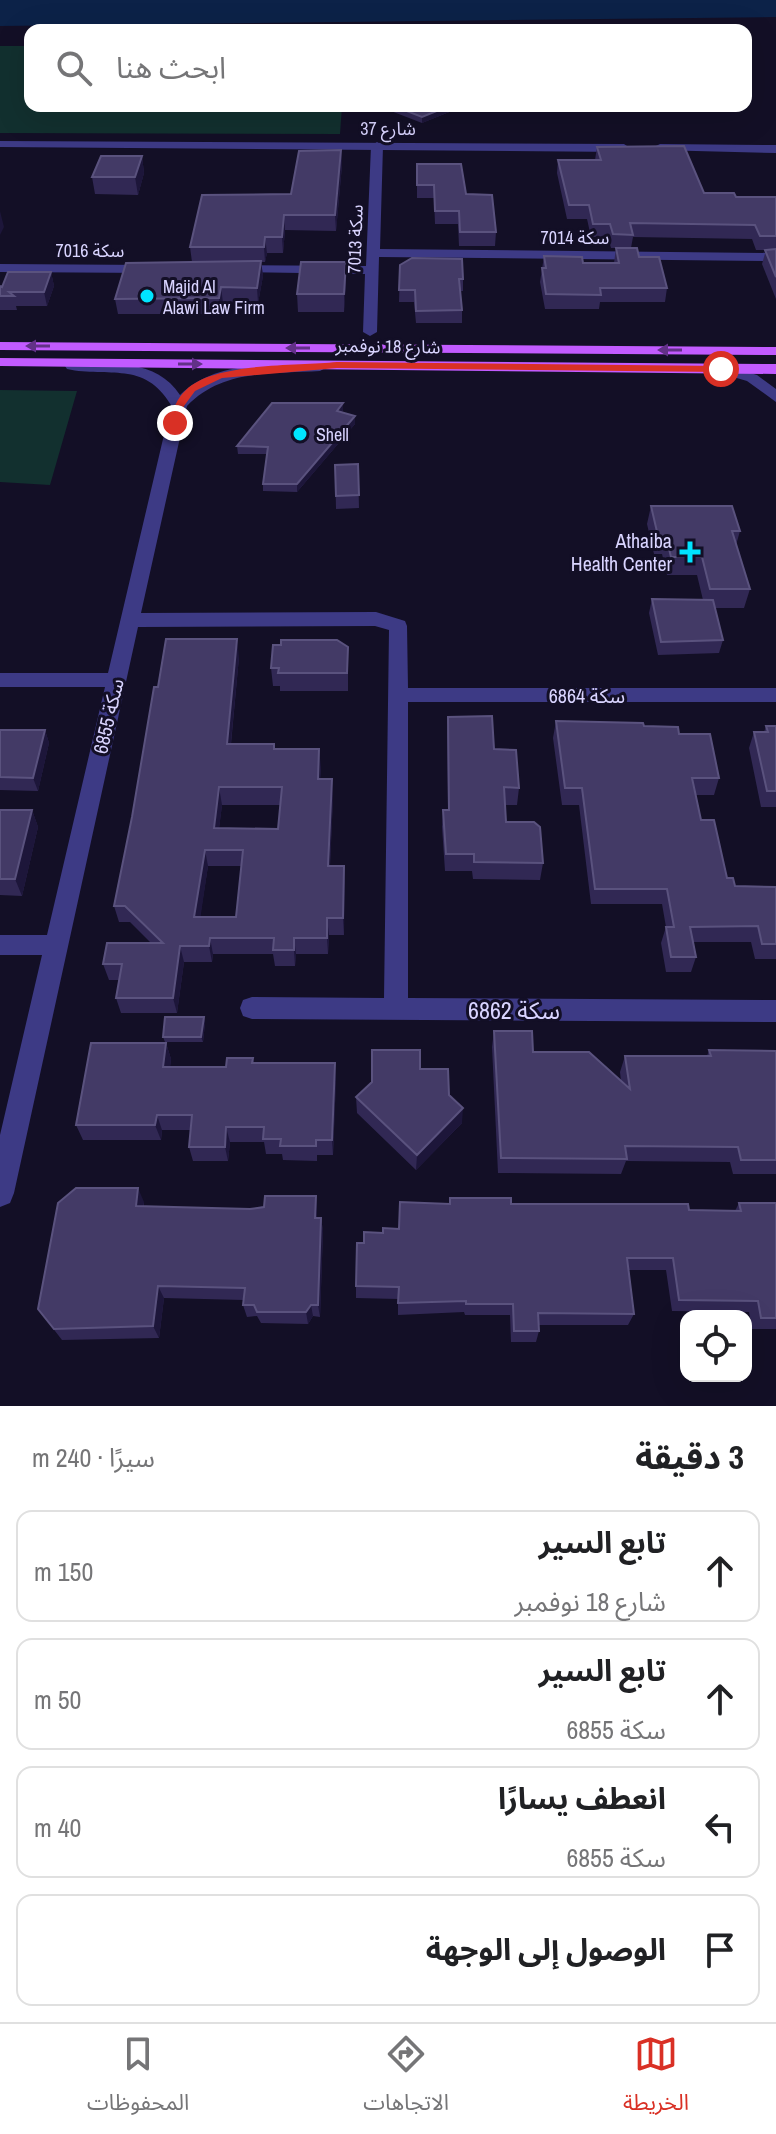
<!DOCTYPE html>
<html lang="ar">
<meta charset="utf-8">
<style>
:root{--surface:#fff;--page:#f2f2f2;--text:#202124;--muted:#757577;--line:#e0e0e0;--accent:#d93025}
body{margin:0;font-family:"Archivo Narrow","Noto Sans Arabic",sans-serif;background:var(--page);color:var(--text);direction:rtl}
.controls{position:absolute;right:24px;bottom:24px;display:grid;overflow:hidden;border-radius:16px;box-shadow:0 8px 32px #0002}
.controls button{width:72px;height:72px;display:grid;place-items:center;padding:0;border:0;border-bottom:2px solid var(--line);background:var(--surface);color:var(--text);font:40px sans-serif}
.stop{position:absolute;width:24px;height:24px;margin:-18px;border:6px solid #d93025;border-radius:50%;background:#fff}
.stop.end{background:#d93025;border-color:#fff;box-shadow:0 2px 8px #0008}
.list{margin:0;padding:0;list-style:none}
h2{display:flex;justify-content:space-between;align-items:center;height:104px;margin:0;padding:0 32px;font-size:34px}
h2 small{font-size:26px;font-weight:400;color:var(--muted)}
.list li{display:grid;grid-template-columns:52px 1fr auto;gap:24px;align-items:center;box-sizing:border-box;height:112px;margin:0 16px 16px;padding:0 16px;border:2px solid var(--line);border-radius:16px}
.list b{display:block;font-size:30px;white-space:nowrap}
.list p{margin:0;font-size:26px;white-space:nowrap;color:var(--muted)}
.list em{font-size:26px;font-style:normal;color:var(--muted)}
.icon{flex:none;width:44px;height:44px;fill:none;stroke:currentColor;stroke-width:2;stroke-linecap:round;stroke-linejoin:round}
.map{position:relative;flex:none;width:776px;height:1406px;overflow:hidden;direction:ltr}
.search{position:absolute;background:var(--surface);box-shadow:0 8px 32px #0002;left:24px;right:24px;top:24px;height:88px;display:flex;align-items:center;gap:20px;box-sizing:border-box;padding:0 28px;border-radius:16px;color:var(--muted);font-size:30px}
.sheet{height:616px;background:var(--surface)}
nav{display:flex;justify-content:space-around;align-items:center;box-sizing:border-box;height:112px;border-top:2px solid var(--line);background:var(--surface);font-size:22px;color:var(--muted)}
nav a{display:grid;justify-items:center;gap:4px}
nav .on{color:var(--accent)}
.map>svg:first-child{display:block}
</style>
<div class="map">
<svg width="776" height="1406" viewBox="0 0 776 1406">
<rect width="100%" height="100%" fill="#130f26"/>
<path fill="#12302f" d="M0,46H30V106H342L340,134L0,133Z
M0,390L77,391L50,485L0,482Z"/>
<path fill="#0c2248" d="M0,0H776V17L0,26Z"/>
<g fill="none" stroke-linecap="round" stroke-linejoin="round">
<path fill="#3d3a85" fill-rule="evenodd" d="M377,142L383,146L380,249L776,253V261L379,257L377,332L370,336L363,332L365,274L231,272L229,269L236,265L366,266L371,146Z
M0,264L152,265L159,269L152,273L0,272Z
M72,362C110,363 157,359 180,395C215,360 275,365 320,363L327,367L320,371C272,374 222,369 187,406L141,613L376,612L405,621L407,626L408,688H776V702H408V998L776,1000V1022L252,1019L243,1016L240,1008L243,1000L252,997L384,998L389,630L375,626L138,627L14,1193L10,1203L0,1207V1135L42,955H0V935H47L105,687H0V673H108L171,405C144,360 109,378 67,369L65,366Z"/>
<path fill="#3d3a85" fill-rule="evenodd" d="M0,141L624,144L630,148L624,152L0,147Z
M660,144L776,145V153L656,150V146Z
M721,364L757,375L776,389V402L747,381L716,372L713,369Z"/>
<path fill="#c25bff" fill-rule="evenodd" d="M0,342L776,347V355L0,350Z
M0,358L776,364V374L0,366Z"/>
</g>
<path fill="#312854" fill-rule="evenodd" d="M378,106H464L422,123Z
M597,147L704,193L736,197H776V299L762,264L766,250H756L752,239L633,237L631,248L667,288L665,302H600L599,309H545L540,282L544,256L583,263H614L616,248H611L608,237H591L587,219H567L557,173L558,160H595Z
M341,150L342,165L336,231L285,230L283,253H267L265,262H261L263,276L258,303H223L221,314H118L115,299L192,262L190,247L291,194Z
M142,156L144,173L138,195L95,194L92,177Z
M417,164L466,194L496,232L495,246H459L458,224H435L434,198H417Z
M400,265L463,279V291H460L462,310V323H416L414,302H399Z
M51,272L54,286L47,306H16L17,310H0V286L2,287Z
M346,280L344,312H298L297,294Z
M343,403V410L342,412L355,416V424L297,492L263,491V484L267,454H238L237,446Z
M358,464L359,508L336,509L335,465Z
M651,506L740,531L736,545L750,589L744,608H715L723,640L719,653L658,655L649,613L652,599L703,600L697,575H667L662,554H654L647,524Z
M348,647V691H280V686H273L271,668Z
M239,657L231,744L275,749L321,767L320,779L333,797L330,866H344V935H329L328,954H296L295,966H275L273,954H213L212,962H184L177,1013H121L116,998L119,980H109L103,964L151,943L130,922H119L114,906L158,687ZM222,805H280L278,829L219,828ZM208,866H241L236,917H200Z
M448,717L494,749L519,788L517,805H505L506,822L543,863L540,880L473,879L472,871H445L442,827L443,810H448L447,735Z
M556,721L644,726L679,734L719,778L714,795H696L701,820L727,878L735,886L776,887V959H755L751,942H693L696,957L691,972H666L661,943L666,927L662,904H591L579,805H562L553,738Z
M766,726H776V807H761L749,748L754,732H764Z
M0,730H45L49,743L38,791L0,790Z
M0,810H32L38,827L22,896L0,895Z
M204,1017L205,1023L203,1042H165L163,1037Z
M494,1031L533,1052L621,1081L620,1072L625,1056H707L709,1050L776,1051V1174H733L730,1162L626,1161L621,1174L498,1173L492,1047Z
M166,1043L171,1059L170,1067H226L253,1058L254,1063L336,1079L333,1155H317V1161L283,1160L282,1154H266L264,1142H230L228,1161H193L189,1147L191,1130H162L161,1140H83L76,1125Z
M420,1069L449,1095L462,1123L416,1170L357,1113L356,1097Z
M316,1196L317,1218H321L323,1231L320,1317L313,1316L308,1324L261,1323L257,1316L247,1317L243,1305L244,1300L164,1298L159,1338L62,1340L38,1309L144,1202V1206L250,1209Z
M450,1198L511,1204L735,1211L739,1203H776V1329H752L749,1312L672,1311L666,1270H629L634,1314L628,1325H539V1331L536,1342H511L510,1315H465L464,1312L398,1315V1299L356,1298V1286L364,1243L383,1233L399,1229L449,1204Z"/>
<path fill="#1d163a" d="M449,106H464L422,123V117Z
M341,150L342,165L336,231L335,215Z
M142,156L144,173L138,195L135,177Z
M0,211L4,227L0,235Z
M284,215L285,230L283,253L282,237Z
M265,237L267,253L265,262L264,247Z
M261,261L263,276L258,303L257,288Z
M346,262V280L344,312V294Z
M51,272L54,286L47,306L44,292Z
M221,287L223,303L221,314L219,298Z
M343,403V410L337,418V411Z
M355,416V424L297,492V484Z
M237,639L239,657L229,762L227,744Z
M45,730L49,743L38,791L33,778Z
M319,749L321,767L319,797L318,779Z
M332,779L333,797L329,883L328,866Z
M219,787L222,805L217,845L214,828Z
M32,810L38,827L22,896L15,879Z
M205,850L208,866L198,934L194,917Z
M344,866L345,883L344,935L343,918Z
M327,918L329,935L328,954L327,938Z
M210,938L213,954L212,962L209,946Z
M294,938L296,954L295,966L294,950Z
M180,946L184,962L177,1013L173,998Z
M204,1017L205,1023L203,1042L201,1037Z
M166,1043L171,1059L168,1083L163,1067Z
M335,1063L336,1079L333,1155L332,1140Z
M463,1108L462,1123L416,1170L417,1155Z
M157,1115L162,1130L161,1140L155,1125Z
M226,1127L230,1142L228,1161L225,1147Z
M138,1188L144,1202L142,1220L136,1206Z
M316,1196L317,1210L316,1231L315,1218Z
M321,1218L323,1231L320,1317L318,1305Z
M158,1286L164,1298L159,1338L153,1326Z
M311,1305L313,1316L308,1324L306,1312Z"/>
<path fill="#433a66" stroke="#5a527e" stroke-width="2" fill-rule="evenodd" d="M394,106H449L422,117Z
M684,146L704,193H734L736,197H776V236H760L755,225L630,223L633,235L613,234L610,224H593L589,205H569L558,160H601L597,147Z
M341,150L335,215H284L282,237H265L264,247H190L202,195L291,194L299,151Z
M101,156H142L135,177H92Z
M417,164H461L466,194L492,195L496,232H460L459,211H435L434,185H417Z
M616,248H637L639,257H659L667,288H600L601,295L546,294L542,268H546L544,256L582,257L583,263H619Z
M776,249V277L765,250Z
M412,258L462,259L463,279H459L462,310L416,311L415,290H399L400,265Z
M261,261L257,288L221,287L219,298L115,299L126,263Z
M301,262H346L344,294H297Z
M8,272H51L44,292H9L14,296H0V286L2,287Z
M272,403H343L337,411L355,416L297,484H263L268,447L237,446Z
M358,464L359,495L336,496L335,465Z
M651,506H732L740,531H732L750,589H710L702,557H671L666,536H658Z
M652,599L713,600L723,640L661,642Z
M166,639H237L227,744H274V749H319L318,779H332L328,866H344L343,918H327V938H294V950H273L274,938H210L209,946H180L173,998H116L122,964H103L107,943H163L125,906H114L132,817L154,687H158ZM219,787H282L278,829L214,828ZM205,850H243L236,917H194Z
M281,640H337L348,647L347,673H278L279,668H271L273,645H281Z
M492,716L494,749L516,750L519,788L504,787L506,822H534L540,827L543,863L474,862V854H446L443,810H449L448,717Z
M556,721L643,723L644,726L678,727L679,734H710L719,778H692L701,820H714L727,878H733L735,886L776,887V944H762L758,926L690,927L696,957H671L666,927H674L667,889H595L582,788H565Z
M766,726H776V791H767L754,732H768Z
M0,730H45L33,778L0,777Z
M0,810H32L15,879H0Z
M165,1017H204L201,1037H163Z
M494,1031H532L533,1052H589L630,1089L625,1056H711L709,1050L776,1051V1160H741L738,1147L625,1146L627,1159L501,1158Z
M91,1043H166L163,1067H226L227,1058H253L252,1063H335L332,1140H316V1146H280L281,1139H263L264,1127H226L225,1147H189L192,1115H157L155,1125H76Z
M372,1050H420V1069H448L449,1095L463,1108L417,1155L356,1097L372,1082Z
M76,1188H138L136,1206L250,1209L264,1207L265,1196H316L315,1218H321L318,1305H311L306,1312H257L254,1305H243L245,1288L158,1286L153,1326L54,1329L38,1309L58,1203Z
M450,1198H511V1204H688L689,1210L741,1211L739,1203H776V1318H761L758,1301L679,1300L673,1258H627L634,1314L538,1313L539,1331H514L513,1304H466V1301L398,1303L399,1287L356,1286L357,1243H364V1232L383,1233V1228L399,1229L400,1202L450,1204Z"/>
<defs><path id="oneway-solid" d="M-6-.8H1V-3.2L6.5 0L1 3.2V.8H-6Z" transform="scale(2)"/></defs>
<g fill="#623188">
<use href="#oneway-solid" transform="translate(38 346) rotate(-180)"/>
<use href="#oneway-solid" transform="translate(298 348) rotate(-180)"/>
<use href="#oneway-solid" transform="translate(670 350) rotate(-180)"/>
<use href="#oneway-solid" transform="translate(190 364)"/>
</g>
<path fill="#d93025" d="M337,362L721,366L726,369L721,372L337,368L222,378L195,391L184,406L179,425L170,423C173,410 176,399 186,390C213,362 299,366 337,362Z"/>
<g fill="#00e5ff" stroke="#130f26" stroke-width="3">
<circle cx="147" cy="296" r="8"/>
<circle cx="300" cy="434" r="8"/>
<path d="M686 540h8v8h8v8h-8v8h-8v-8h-8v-8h8z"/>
</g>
<g text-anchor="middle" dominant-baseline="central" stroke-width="6" stroke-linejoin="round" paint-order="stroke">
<g font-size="18" fill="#d9d4ff" stroke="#130f26">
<text x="388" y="128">شارع 37</text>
<text x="575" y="237">سكة 7014</text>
<text transform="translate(355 239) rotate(-88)">سكة 7013</text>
<text x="90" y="250">سكة 7016</text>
<text transform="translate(388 346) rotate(1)">شارع 18 نوفمبر</text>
</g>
<g font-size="18" fill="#d9d4ff" stroke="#130f26" text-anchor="start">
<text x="163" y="286">Majid Al<tspan x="163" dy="21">Alawi Law Firm</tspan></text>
<text x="316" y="434">Shell</text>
</g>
<g font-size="20" fill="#d9d4ff" stroke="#130f26" text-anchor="end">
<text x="672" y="540">Athaiba<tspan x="672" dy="23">Health Center</tspan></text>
</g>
<g font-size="20" fill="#d9d4ff" stroke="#130f26">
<text x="587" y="695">سكة 6864</text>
<text transform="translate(108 716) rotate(-77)">سكة 6855</text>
</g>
<g font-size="24" fill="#d9d4ff" stroke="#130f26">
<text x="514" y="1010">سكة 6862</text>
</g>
</g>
</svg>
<div class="controls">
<button><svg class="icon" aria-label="locate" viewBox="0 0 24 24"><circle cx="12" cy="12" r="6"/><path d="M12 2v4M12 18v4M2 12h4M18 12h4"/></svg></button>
</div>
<div class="stop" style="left:721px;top:369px"></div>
<div class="stop end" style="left:175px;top:423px"></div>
<div class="search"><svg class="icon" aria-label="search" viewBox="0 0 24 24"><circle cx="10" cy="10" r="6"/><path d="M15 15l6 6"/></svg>ابحث هنا</div>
</div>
<section class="sheet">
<h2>3 دقيقة<small>سيرًا · 240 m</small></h2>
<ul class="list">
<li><svg class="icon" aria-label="ahead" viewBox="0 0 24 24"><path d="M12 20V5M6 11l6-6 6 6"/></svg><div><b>تابع السير</b><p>شارع 18 نوفمبر</p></div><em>150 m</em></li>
<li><svg class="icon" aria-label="ahead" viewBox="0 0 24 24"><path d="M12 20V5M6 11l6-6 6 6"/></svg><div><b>تابع السير</b><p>سكة 6855</p></div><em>50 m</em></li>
<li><svg class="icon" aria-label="left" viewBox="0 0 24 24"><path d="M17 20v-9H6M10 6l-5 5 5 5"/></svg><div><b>انعطف يسارًا</b><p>سكة 6855</p></div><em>40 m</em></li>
<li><svg class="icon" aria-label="arrive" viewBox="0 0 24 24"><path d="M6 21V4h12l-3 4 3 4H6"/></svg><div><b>الوصول إلى الوجهة</b></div></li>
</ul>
</section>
<nav>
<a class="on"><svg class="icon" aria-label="map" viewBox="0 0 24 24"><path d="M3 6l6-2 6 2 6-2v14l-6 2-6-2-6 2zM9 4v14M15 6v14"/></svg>الخريطة</a>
<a><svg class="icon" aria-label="directions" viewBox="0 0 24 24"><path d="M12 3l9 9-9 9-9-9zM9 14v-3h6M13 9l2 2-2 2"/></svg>الاتجاهات</a>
<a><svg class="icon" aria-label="saved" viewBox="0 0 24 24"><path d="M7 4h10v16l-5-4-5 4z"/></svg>المحفوظات</a>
</nav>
